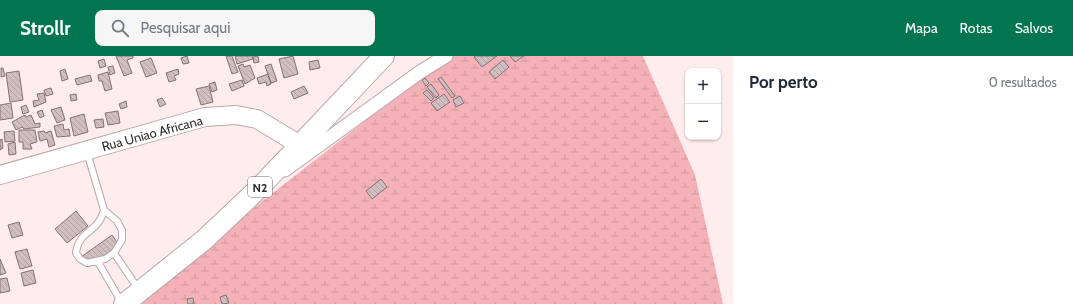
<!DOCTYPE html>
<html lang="pt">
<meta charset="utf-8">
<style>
:root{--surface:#fff;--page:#f6f6f7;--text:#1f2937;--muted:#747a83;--line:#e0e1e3;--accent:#00754f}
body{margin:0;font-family:Cabin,sans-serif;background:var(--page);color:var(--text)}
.controls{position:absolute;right:12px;top:12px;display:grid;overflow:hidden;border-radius:8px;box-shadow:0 1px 3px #0004}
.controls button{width:36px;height:36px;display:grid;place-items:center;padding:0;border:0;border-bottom:1px solid var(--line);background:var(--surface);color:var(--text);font:20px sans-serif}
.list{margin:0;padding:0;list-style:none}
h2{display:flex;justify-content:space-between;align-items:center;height:52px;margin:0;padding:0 16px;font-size:17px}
h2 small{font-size:13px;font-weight:400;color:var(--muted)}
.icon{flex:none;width:22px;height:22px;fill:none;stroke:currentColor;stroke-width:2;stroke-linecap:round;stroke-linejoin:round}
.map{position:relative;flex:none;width:733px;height:248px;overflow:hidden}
header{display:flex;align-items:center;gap:24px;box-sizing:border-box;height:56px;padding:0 20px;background:var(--accent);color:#fff}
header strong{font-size:19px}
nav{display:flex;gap:22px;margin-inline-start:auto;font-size:14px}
.search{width:280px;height:36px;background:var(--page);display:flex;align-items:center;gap:10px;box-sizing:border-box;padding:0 14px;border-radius:8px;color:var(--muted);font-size:15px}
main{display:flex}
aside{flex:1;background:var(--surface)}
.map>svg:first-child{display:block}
</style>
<header>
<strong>Strollr</strong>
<div class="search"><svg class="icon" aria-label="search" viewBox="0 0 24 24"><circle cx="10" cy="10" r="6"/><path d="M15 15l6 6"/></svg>Pesquisar aqui</div>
<nav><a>Mapa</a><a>Rotas</a><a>Salvos</a></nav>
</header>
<main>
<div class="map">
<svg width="733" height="248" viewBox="0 0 733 248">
<defs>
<pattern id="wetland-marsh" width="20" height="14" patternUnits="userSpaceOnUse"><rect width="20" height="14" fill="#f4b1b7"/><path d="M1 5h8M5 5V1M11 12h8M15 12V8" fill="none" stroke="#d2989d"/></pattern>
<pattern id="building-back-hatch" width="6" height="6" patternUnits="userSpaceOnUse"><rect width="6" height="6" fill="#d0bec0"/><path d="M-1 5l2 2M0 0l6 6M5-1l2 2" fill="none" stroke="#b3a3a5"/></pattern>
</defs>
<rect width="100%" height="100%" fill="#ffeced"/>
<path fill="url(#wetland-marsh)" d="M448,0H643L695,119L723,248H131Z"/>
<path fill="url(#building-back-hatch)" stroke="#837374" d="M116,0H133V2L127,4L132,17L124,20Z
M187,0L189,7L183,8L181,2Z
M226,0H232L238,16L232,18Z
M235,0H252L253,3L237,8Z
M258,0L259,6L254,7L253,1Z
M293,0L298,18L284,22L279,3Z
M475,0H497L482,11L474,1Z
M510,0H524L515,6Z
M151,2L157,17L146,21L140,6Z
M104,3L106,10L100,12L98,5Z
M318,4L320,12L310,14L309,6Z
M503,4L509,11L495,23L489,16Z
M243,8L244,11L250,9L255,22L245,28L238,10Z
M271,8L277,25L271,27L265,10Z
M113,10L115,17L110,19L108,11Z
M1,12H3L5,20L1,21Z
M65,13L68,23L62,25L60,15Z
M178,13L179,18L174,20L176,24L169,26L166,17Z
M19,15L23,44L10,46L6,17Z
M108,16L112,33L105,35L102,25H99L98,19Z
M268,18L271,28L267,30L266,26L259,28L257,22Z
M90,19L92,25L77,29L75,23Z
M441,21L455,40L452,42L438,23Z
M425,22L429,27L426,30L422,24Z
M242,24L244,30L232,35L229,28Z
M215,26L217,34L212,36L209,28Z
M431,28L439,39L436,42L427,31Z
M209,30L213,46L201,49L196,33Z
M304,30L308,37L294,43L291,36Z
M51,32L53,38L46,40L44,34Z
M427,34L434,42L431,45L423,37Z
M44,37L46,46L34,51L33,45L39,44L37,38Z
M76,38L77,44L71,45L70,39Z
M444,38L450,46L437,55L431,47Z
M460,40L464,47L456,51L453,44Z
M162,42L166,48L160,51L157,44Z
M126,45L127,51L121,53L119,48Z
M11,47L13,62L0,64V49Z
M26,49L29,56L23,58L21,51Z
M61,51L65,64L57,67L51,54Z
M42,54L44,60L40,62L37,56Z
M118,55L120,67L108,69L105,57Z
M84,58L88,76L74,80L70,62Z
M25,59L26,61L31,59L35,68L40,67V71L24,73L22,71L16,74L12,66Z
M103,63L104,71L96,72L94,64Z
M63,68L64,74L69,73L70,80L57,81L54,70Z
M19,74H35L37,86L30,88L32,93H23V86H19Z
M14,75L15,85L5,86L4,76Z
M44,75L45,77L51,75L55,89L49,91L47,83L40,85L38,76Z
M2,83L3,92L0,94V84Z
M15,86L16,98L9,99L8,88Z
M381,123L387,131L372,143L366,135Z
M76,155L88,170L67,187L55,173Z
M19,166L23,179L12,182L8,169Z
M112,179L119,189L88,211L81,201Z
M27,193L32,210L20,213L15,196Z
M0,203L6,217L0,219Z
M33,214L36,227L24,230L21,217Z
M7,222L10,235L0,237V223Z
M226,239L229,247L222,248L220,241Z
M193,242L194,248H188L187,243Z"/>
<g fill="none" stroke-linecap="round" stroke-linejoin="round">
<defs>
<path id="service" d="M87,96L104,154L117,165L122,174V184L114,197L105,203L87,207L80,203L76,197C79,173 98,178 104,154
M114,197L139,234
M98,206L122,247"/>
<path id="minor" d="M285,114L420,16L446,0"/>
<path id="secondary" d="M0,119L205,61L236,59L257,63L300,89"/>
<path id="primary" d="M124,248L204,184L258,133L384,0"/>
</defs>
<use href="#service" stroke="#b9a7a9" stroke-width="8"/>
<use href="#minor" stroke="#b9a7a9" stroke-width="15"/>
<use href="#secondary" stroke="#b9a7a9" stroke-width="20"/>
<use href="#primary" stroke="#b9a7a9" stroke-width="22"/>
<use href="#service" stroke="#fff" stroke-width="6"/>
<use href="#minor" stroke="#fff" stroke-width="13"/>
<use href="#secondary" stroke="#fff" stroke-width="18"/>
<use href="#primary" stroke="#fff" stroke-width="20"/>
</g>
<g text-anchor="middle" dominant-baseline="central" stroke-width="3" stroke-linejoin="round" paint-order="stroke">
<rect fill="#fff" stroke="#6e6969" stroke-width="1" x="248" y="121" width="24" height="20" rx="3"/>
<g font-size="12" font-weight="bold" fill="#302929">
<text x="260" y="131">N2</text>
</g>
<g font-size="13" fill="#302929" stroke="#fff">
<text transform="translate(152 77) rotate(-15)">Rua Uniao Africana</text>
</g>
</g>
</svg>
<div class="controls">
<button>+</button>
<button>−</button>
</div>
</div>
<aside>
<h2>Por perto<small>0 resultados</small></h2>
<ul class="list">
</ul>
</aside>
</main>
